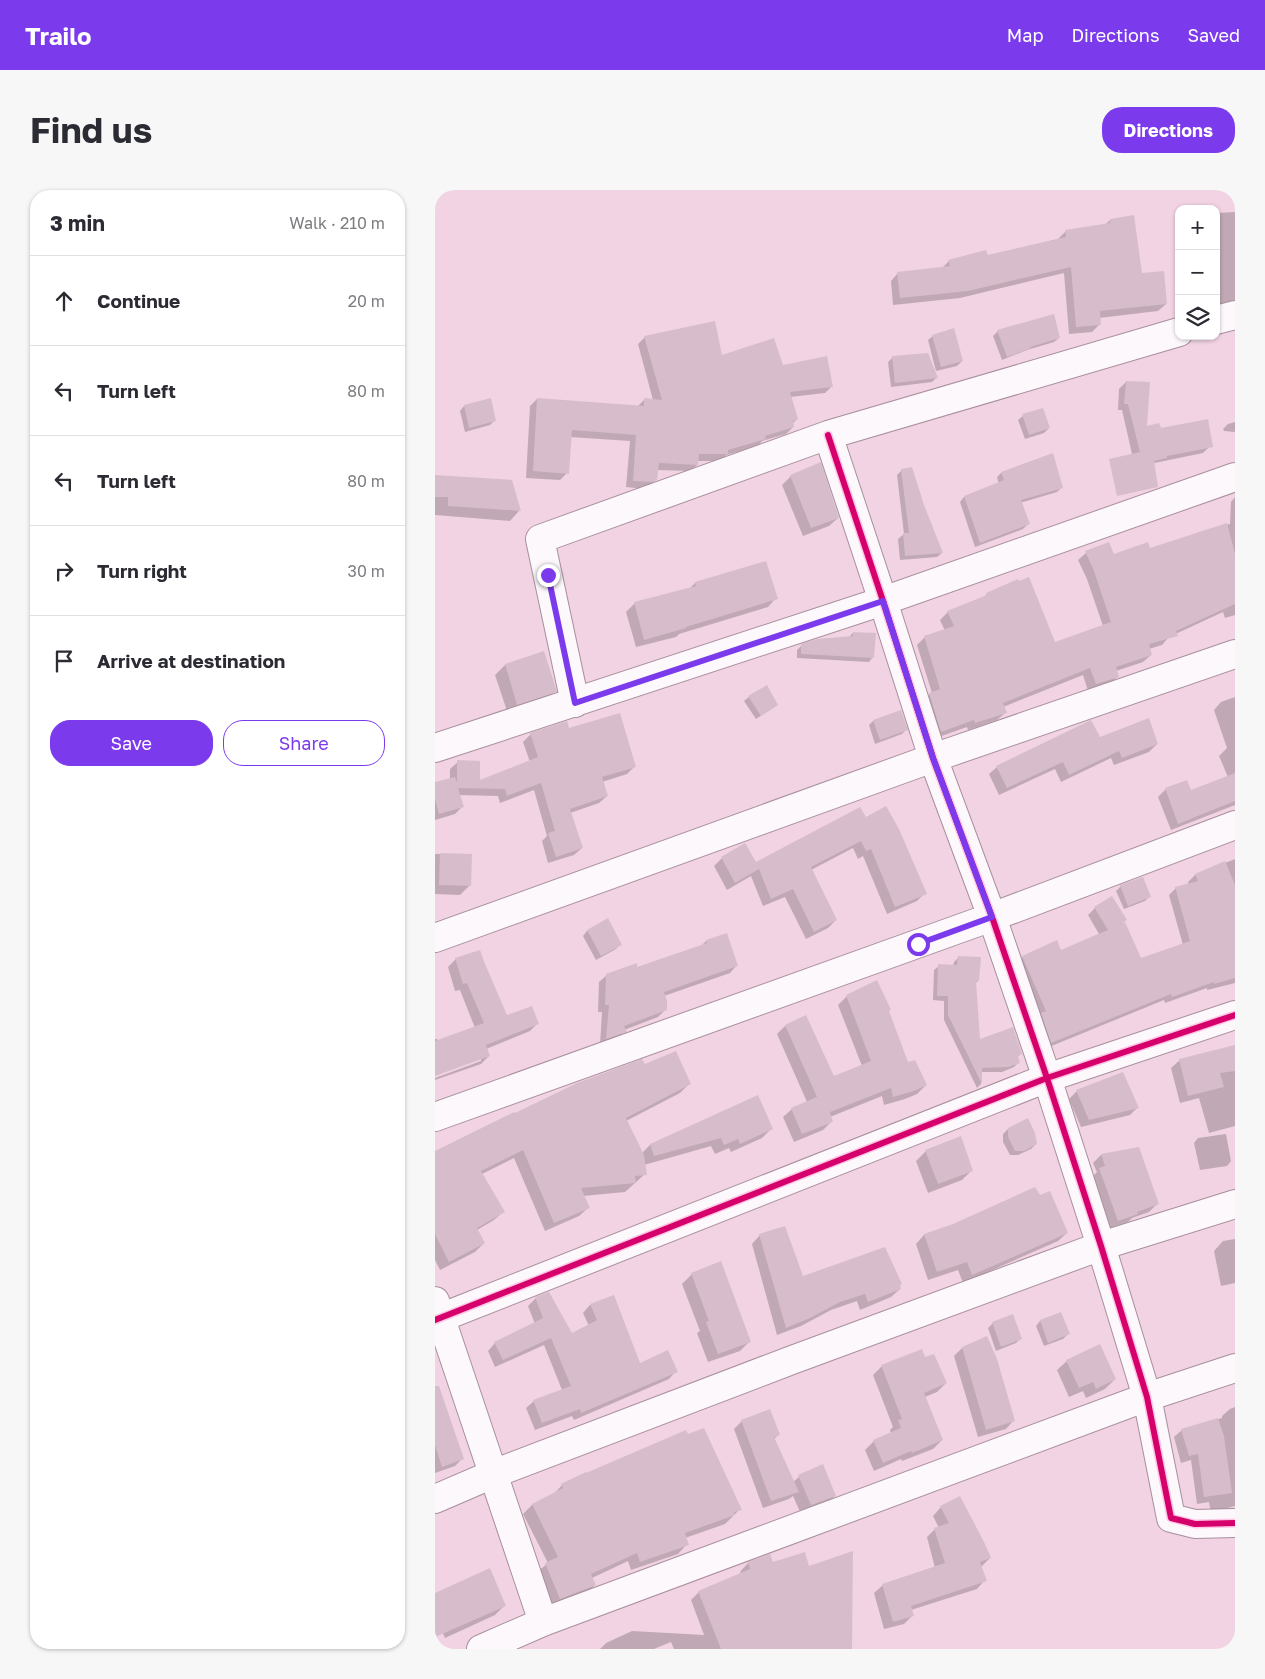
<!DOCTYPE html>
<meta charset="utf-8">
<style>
:root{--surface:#fff;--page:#f7f7f7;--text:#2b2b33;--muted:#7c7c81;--line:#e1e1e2;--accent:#7c3aed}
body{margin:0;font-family:"Golos Text",sans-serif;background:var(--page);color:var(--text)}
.controls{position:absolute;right:15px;top:15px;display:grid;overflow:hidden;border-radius:10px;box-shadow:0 1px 4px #0004}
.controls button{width:45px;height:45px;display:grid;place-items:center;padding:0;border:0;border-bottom:1px solid var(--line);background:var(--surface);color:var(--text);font:25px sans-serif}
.stop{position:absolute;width:15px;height:15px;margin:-11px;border:4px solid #7c3aed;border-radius:50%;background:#fff}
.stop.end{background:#7c3aed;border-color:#fff;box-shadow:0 1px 5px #0008}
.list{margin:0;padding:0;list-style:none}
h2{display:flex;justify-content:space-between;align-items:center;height:65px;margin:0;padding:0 20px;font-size:21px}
h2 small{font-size:16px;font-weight:400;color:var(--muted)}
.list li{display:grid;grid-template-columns:32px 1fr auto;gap:15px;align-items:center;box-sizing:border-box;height:90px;padding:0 20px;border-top:1px solid var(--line)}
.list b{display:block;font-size:19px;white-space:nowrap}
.list em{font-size:16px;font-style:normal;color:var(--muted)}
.actions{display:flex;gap:10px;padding:15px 20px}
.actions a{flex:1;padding:11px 0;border:1px solid var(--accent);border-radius:20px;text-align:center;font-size:18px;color:var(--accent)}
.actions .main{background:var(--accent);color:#fff}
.icon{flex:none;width:28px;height:28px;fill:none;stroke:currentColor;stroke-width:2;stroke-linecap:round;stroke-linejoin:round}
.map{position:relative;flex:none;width:800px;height:1459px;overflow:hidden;border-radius:20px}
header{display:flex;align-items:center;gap:30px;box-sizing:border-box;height:70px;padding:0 25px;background:var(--accent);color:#fff}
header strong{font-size:24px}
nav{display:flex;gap:28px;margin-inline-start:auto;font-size:18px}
.intro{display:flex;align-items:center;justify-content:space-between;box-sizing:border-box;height:120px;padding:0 30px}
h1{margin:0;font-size:35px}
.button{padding:12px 22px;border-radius:20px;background:var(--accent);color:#fff;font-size:18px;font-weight:700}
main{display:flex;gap:30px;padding:0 30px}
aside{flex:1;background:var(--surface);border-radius:20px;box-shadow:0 1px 4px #0004}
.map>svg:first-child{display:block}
</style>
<header>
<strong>Trailo</strong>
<nav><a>Map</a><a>Directions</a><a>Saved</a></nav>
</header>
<div class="intro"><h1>Find us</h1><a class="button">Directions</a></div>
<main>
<aside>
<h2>3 min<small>Walk · 210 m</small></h2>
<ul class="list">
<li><svg class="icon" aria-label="ahead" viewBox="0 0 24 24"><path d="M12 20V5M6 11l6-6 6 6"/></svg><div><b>Continue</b></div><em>20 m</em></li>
<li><svg class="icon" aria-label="left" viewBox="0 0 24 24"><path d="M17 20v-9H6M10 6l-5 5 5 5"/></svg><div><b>Turn left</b></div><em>80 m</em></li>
<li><svg class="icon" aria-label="left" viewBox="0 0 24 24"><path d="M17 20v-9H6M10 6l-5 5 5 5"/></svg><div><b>Turn left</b></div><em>80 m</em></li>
<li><svg class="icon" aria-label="right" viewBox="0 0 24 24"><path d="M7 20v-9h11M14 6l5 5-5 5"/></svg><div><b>Turn right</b></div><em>30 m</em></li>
<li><svg class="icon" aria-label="arrive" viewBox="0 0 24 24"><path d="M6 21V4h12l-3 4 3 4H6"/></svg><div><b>Arrive at destination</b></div></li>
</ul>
<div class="actions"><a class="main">Save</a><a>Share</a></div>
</aside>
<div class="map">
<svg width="800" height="1459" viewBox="0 0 800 1459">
<rect width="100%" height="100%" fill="#f1d3e3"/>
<path fill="#0003" d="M800,22V115L781,117V23Z
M675,30L706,85L731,114L723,121L664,128L665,134L657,142L634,144L629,83L525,108L458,115L456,91L463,83L507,78L514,71L552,66L623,49L631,41L670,35Z
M563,141L624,148L619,152L592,160L567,170L558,146Z
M498,146L527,171L522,176L501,181L493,150Z
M210,147L286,167L347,176L397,196L390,203L355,207L362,229L357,234L358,237L351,244L327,251L323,256L291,265L285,271H262V275L255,281L222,280L221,289L214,297L209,299L191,297L195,251L135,247L132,283L125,290L91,288L95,216L102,209L203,216L210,209L218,210L203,154Z
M458,167L501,188L497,192L456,197L453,172Z
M691,192L710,238L725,240L775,256L768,263L700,277L687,220H683L684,199Z
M29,216L60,230L55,235L30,242L25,221Z
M588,226L614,238L609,243L590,249L583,230Z
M800,232V242L789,241L788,239L793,234Z
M617,265L627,297L622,302L585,313L593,334L588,339L540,357L525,312L529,307L564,294L562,287L566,283Z
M385,274L403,328L394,336L368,346L347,295L356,286Z
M467,280L488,315L507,363L502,367L465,370L463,349L469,344L462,285Z
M0,287L76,291L84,321L75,331L0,325Z
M800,307V425L790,428L788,422L734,447L727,455L714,459L716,465L708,472L681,481L682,487L675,494L653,501L648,485L568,517L570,523L562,530L533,540L532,537L498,549L486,511L497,503L482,455L490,447L510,441L505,430L513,422L548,408L552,404L619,453L668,436L652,389L643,370L651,363L673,353L678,366L714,359L795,334L796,312Z
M260,393L341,408L333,417L244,444L241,447L201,457L191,422L200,413L254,399Z
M418,443L438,467L434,472L362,468V460L366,456L414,447Z
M108,463L120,501L110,511L73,524L60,485L70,475Z
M314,507L342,515L321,529L309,511Z
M800,507V615L736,640L723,607L731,599L755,602L793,587L784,566L792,558L779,520L786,512Z
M438,531L471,540L467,544L440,554L434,535Z
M133,540L199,577L192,584L167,592L172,606L164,613L135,623L147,658L139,665L113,673L107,651L112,646L99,600L65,613L63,606L24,605L27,617L20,624L0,630V594L15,590V579L23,572L44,591L95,572L88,552L96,544Z
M665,548L722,554L714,562L679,575L676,568L626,592L620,579L564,605L554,584L562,577Z
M430,628L490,703L482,711L452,724L428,666L423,669L418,658L376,680L401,730L393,738L371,749L350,707L328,716L316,686L292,700L279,676L287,668L321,674Z
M0,664L35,665L34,696L25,705L0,704Z
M800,669V793L772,800V798L730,813L729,810L609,859L581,774L588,767L625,761L664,744L653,725L660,718L677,708L690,730L684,736L705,770L748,755L734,705L741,698L754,695L753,692L760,685Z
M686,696L715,706L710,711L689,719L681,701Z
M173,730L185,754L181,759L161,770L148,746L152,741Z
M271,751L302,775L295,783L229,806L231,819L223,827L189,840L190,841L183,848L165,855L167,822H163L164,792L172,785L200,779L266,756Z
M523,768L543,791L540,793L544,851L586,864L582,867L584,872L579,877L567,882H546V894L542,898L509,830V811L498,810L499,780L504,776H518L519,772Z
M21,769L71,827L103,833L95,841L51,859L54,866L46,874L0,890V888L46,871V868L0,885V849H2L3,851L40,838L25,800L20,801L13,777Z
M412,806L453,822L473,874L491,895L482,904L470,909L449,915L447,906L395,927L397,931L388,940L359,952L348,927L357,919L372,912L342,844L350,836L398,887L427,876L403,815Z
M800,856V936L774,943L764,908L745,913L736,878L745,870Z
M210,876L254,894L245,903L191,931L207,963L215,955L322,907L336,939L327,948L296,962L294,958L280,964L276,956L209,975L210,984L190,1002L148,1006L153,1018L144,1026L110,1041L79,968L47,984L68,1022L59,1030L42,1040L49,1053L40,1062L5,1080L0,1070V963L79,925Z
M642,901L703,917L695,925L646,937L634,909Z
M573,939L601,954L596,959L583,965H575L568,952V944Z
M791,944L796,971L792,976L765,980L759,953L763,948Z
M704,958L722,1014L714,1022L697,1028L693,1032L674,1038L657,987L662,982L658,973L666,965Z
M491,961L537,980L527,990L493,1003L481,971Z
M632,1043L623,1051L528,1093L523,1080L493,1090L481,1054L489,1045Z
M325,1045L368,1087L464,1096L465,1099L456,1107L425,1120L422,1111L396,1120L366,1136L342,1145L317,1054Z
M800,1049V1093L786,1096L779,1061L788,1051Z
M257,1084L315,1151L305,1161L273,1172L262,1143L265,1141L247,1094Z
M178,1106L205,1175L241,1181L234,1189L139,1230L137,1226L100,1240L91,1218L99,1211L127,1200L109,1155L60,1177L53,1161L60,1153L100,1134L93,1116L101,1108L137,1144L154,1136L148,1123L155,1115Z
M626,1123L633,1144L628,1149L609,1156L601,1136L605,1131Z
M558,1133L585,1149L581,1153L561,1161L553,1138Z
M527,1158L578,1231L571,1239L543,1247L519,1166Z
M489,1169L511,1193L502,1202L490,1207L507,1250L498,1259L467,1271L466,1269L439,1281L430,1260L439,1251L456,1243L455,1240L458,1237L438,1185L447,1176Z
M632,1171L680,1189L670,1199L651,1208L648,1201L634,1207L622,1180Z
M800,1217V1316L776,1323L774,1312L762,1314L756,1270L746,1273L739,1247L747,1240L787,1228V1226L795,1219Z
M307,1231L343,1245L339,1249L358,1292L364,1287L400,1306L390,1315L366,1324L358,1306L354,1309L328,1318L299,1239Z
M0,1233L27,1269L20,1276L0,1283Z
M127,1295L305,1319L290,1334L250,1348L252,1354L243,1364L196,1380L193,1371L157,1388L160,1395L151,1404L116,1417L101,1383L113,1373L88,1324L97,1315L118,1305Z
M506,1317L555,1368L546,1377L550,1390L542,1399L476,1420L478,1425L469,1434L449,1439L439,1403L448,1395L500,1378L492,1347L500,1339L504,1338L498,1326Z
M313,1373L337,1374L374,1377L416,1459H239L236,1452L219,1459H165L171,1453L197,1441L269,1445L256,1410L264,1402L306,1384L305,1382Z
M0,1406L70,1415L60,1425L10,1448L0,1425Z"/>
<path fill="#d7bdcb" d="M699,25L707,83L729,81L732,114L665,121L666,135L641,137L636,77L533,101L465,108L462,82L515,76L513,70L551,60L553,65L631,47L630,40L675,33V29Z
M619,124L625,148L595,157L596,158L572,167L562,140Z
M280,131L287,165L339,148L348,175L392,166L398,197L355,202L363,229L358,231L359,237L330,246L331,249L293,260V264H264L263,275L224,273L222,290L217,292L198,291L201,245L137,240L134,284L98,281L102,208L209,216V208L227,210L209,146Z
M519,138L528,171L506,177L497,145Z
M493,163L503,188L460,193L457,166Z
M691,191L715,192L712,236L724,233L726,238L773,229L778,257L732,266V268L719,271L723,297L682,306L674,269L705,262L693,214H689Z
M56,208L61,231L34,238L29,215Z
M608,218L615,238L594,245L587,224Z
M618,263L628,298L586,310L595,334L545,353L529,306L569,290L566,282Z
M386,272L404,328L376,338L355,285Z
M477,277L489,315L508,363L470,366L468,343H474L466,279Z
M0,285L77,290L86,321L13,316V307H0Z
M792,333L800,364V414L741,441L743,446L714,454L717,465L681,477L684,487L661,494L655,478L568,513L572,523L540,533L539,530L506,542L494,503L505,499L489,446L519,436L512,421L552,405L551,403L583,389L584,391L594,387L620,452L676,432L659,381L650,361L674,352L679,364L713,352L715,358Z
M331,371L343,409L251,437V438L209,450L199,412L261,396L260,392Z
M418,442L441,443L439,468L366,464V454L382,449L418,446Z
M109,461L122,502L82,515L70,474Z
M332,495L343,515L326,526L313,506Z
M466,520L473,540L445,550L438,530Z
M185,523L201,577L167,587L173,606L135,619L148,658L121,667L113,643L120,641L106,593L72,606L70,599L23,598L29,617L4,624L0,609V592L20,587L22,593V570L45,571V590L103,567L95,543L132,531L134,538Z
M714,528L723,554L687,568L684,561L634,585L628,572L572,598L561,576L656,530L665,547Z
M800,583V611L743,634L730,598L752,590L756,600Z
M451,616L464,639L492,704L460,717L436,659L431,661L426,651L376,677L402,730L379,742L358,699L336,709L324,679L300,693L286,667L310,653L321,672L425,617L431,627Z
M5,663L37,664L36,696L4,695Z
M790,671L800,695V788L779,794V792L737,807L736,804L616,853L606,823L611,821L587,766L622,750L626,760L673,740L659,717L677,706L692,730L683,735L690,732L706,768L755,751L740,697L763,691L760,684Z
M708,687L716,707L693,716L685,695Z
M173,728L187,755L166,766L152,740Z
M292,743L303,776L229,802L232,811V820L189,836L192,842L171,849L174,815H170L171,784L202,773V777L272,753L271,750Z
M45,760L50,774L72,825L97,816L104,834L51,855L55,866L0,886V851L49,833L32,793L28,794L20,768Z
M523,766L546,767L544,791H541L545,849L578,837L587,864L583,866L585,873L573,877L547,878V894L513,825V806H502L503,774L522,775Z
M442,790L456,820L454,821L473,872L480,870L492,895L479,901L458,907L456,898L395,922L398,932L367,944L356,918L382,907L350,835L371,825L399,886L436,871L411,805Z
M800,855V881L785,883L789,897L753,906L744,869Z
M241,861L256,894L191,928L209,965L212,985L200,986L201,993L146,998L155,1018L119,1033L88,960L46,981L70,1022L42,1038L50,1053L14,1072L0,1044V961L79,922L80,923L142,893L207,869L210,874Z
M688,882L704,918L654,930L641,900Z
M323,905L338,939L305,954L303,949L289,955L286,948L219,966L215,954Z
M593,928L600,943L602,954L589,961H580L573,947V938Z
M526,946L538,981L503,994L490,960Z
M704,957L724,1014L702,1022L703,1024L683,1031L664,978L670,976L666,964Z
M600,997L605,1005L615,1001L633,1043L537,1085L532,1072L502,1082L489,1044L518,1034Z
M350,1036L368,1086L450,1057L467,1094L465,1095L466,1099L433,1112L430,1104L405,1112L375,1128L351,1138L324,1044Z
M286,1071L316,1152L283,1164L271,1132L274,1131L256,1083Z
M114,1102L137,1143L162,1130L155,1114L179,1105L205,1173L233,1160L243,1182L146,1223L145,1219L107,1233L98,1210L136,1196L116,1148L68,1170L59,1152L108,1128L100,1107Z
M626,1122L635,1144L613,1153L605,1130Z
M578,1124L587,1149L566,1157L557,1132Z
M552,1146L562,1169L580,1231L551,1240L527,1157Z
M665,1154L681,1189L661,1199L658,1192L644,1198L631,1170Z
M487,1159L490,1167L499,1164L512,1193L489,1203L508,1250L477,1263L476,1261L448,1273L438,1250L466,1238L463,1230L467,1229L446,1175Z
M0,1196H4L29,1269L7,1277L0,1255Z
M335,1219L345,1245L339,1247L364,1302L336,1311L306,1230Z
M783,1228L789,1246L797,1303L769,1307L763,1264L754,1266L746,1239Z
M269,1238L307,1320L299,1322L300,1325L250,1343L254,1355L205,1372L202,1363L156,1384L161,1395L125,1409L110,1373L123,1367L97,1314L128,1298L126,1294L151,1282V1283L251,1240L253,1244Z
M388,1274L401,1306L376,1315L363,1285Z
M525,1306L550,1354L556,1368L545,1372L552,1391L476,1416L479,1426L458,1432L447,1394L510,1373L499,1338L514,1333L505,1316Z
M418,1361L417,1459H286L263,1401L315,1379L313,1372L335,1364L338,1372L370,1362L374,1376Z
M55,1378L71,1416L0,1447V1403Z"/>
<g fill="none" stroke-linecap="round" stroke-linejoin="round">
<defs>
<path id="minor" d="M781,130L800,125
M393,245L448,411L498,568L557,727L612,888L666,1056L712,1207L736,1328L760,1334L800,1333
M140,513L105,349L393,245L744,142
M0,558L448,411L800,287
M0,748L498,568L800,464
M0,927L557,727L800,635
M0,1111L108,1432
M0,1130L612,888L800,825
M0,1309L58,1284L357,1170L666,1056L800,1014
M46,1459L108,1432L712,1207L800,1178"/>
</defs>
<use href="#minor" stroke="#a88f9d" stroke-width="30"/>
<use href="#minor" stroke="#fdf8fb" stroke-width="28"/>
<defs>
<path id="cycleway" d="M393,245L448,411L498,568L557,727L612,888L666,1056L712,1207L736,1328L760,1334L800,1333
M0,1130L612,888L800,825"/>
</defs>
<use href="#cycleway" stroke="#fec6e4" stroke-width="9"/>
<use href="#cycleway" stroke="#d6006c" stroke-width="6"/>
</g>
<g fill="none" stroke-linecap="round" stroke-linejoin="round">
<path stroke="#7c3aed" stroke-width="6" d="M113,385L140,513L448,411L498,568L557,727L483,754"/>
</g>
</svg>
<div class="controls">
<button>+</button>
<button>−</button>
<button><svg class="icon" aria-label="layers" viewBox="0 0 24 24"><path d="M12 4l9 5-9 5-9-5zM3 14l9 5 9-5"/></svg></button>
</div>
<div class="stop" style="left:483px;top:754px"></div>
<div class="stop end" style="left:113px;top:385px"></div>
</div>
</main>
